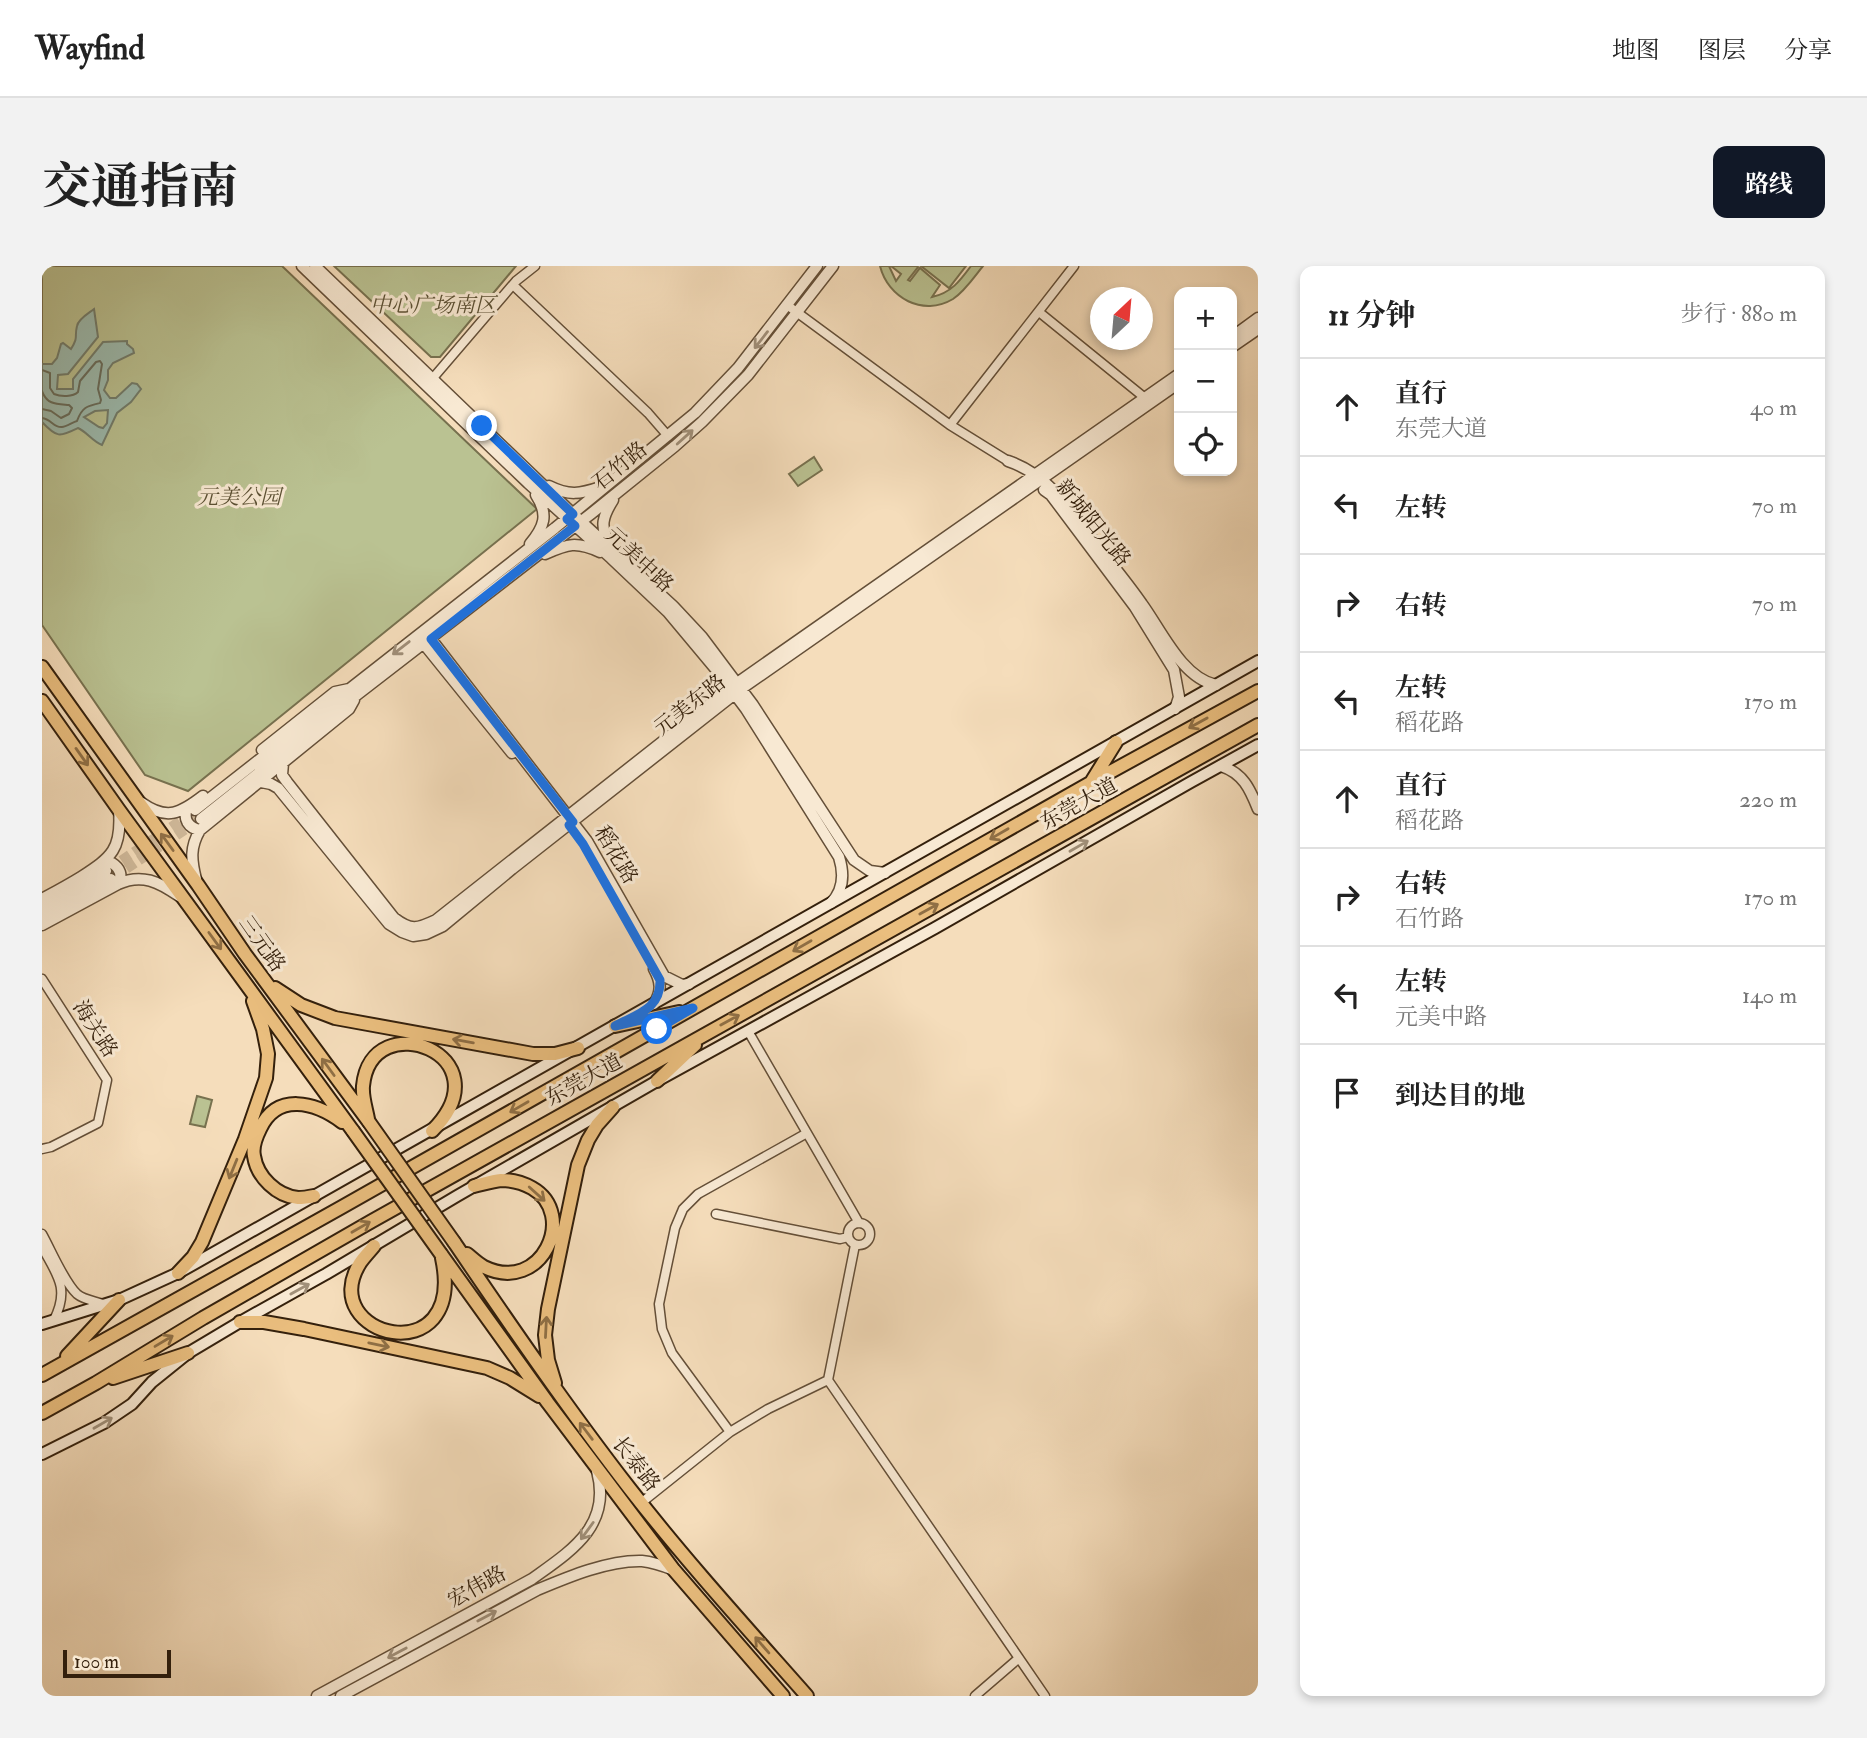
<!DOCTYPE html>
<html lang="zh">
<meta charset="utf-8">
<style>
:root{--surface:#fff;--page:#f2f2f2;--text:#222;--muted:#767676;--line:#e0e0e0;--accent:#111827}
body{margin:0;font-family:"IM FELL Double Pica","Noto Serif SC",serif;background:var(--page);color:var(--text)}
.controls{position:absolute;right:21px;top:21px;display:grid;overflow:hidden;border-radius:14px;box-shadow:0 4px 10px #0003}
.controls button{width:63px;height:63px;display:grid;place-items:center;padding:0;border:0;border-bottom:2px solid var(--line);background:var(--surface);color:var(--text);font:35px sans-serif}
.compass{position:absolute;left:1048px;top:21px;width:63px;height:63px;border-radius:50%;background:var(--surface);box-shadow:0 4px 10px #0003;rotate:26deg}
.scale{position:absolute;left:21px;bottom:18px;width:108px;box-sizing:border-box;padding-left:7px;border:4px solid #34200c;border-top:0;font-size:19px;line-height:24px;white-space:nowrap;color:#34200c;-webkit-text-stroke:5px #f8e9d3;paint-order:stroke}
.stop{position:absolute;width:21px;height:21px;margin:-16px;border:5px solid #1a73e8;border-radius:50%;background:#fff}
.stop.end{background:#1a73e8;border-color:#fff;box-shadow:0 2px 7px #0008}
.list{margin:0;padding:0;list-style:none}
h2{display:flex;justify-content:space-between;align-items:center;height:91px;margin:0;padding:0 28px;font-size:30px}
h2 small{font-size:23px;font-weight:400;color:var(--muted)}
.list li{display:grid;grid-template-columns:46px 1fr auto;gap:21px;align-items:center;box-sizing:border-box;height:98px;padding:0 28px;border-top:2px solid var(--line)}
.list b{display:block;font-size:26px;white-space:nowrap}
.list p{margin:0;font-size:23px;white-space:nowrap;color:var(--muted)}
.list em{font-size:23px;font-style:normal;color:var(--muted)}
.icon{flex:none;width:38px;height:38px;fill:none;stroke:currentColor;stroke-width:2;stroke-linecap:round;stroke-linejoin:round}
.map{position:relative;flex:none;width:1216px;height:1430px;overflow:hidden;border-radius:14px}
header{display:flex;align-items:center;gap:42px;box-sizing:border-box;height:98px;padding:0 35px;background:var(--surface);border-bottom:2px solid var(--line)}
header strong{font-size:33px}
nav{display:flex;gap:38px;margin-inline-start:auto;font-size:24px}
.intro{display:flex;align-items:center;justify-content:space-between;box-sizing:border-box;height:168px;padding:0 42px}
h1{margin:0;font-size:49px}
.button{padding:18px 32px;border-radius:14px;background:var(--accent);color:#fff;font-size:24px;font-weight:700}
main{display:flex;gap:42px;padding:0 42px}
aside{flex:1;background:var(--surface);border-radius:14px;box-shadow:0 4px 10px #0003}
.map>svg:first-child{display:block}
</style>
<header>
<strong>Wayfind</strong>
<nav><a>地图</a><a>图层</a><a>分享</a></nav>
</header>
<div class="intro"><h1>交通指南</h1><a class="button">路线</a></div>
<main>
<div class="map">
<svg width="1216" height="1430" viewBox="0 0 1216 1430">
<rect width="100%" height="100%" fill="#f5ddbb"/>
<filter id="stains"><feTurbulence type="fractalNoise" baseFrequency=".00286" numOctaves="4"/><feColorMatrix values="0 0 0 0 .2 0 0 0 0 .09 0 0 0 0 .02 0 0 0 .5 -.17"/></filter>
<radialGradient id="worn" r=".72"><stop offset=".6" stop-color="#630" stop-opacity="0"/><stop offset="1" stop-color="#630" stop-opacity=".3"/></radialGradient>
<path fill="#bac292" stroke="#77714f" stroke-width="2" d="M0,0H240L495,243L146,525L103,509L0,359Z
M292,0H474L398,91H389Z
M838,0H847L854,15L859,8L849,0H875L876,1L866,14L868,15L878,2L898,19L890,31C909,27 918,15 929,0H941C932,11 923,25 911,33C881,51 846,32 838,0Z
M879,0H924L907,22Z
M772,191L780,204L756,220L747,208Z
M155,830L170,834L163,861L148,858Z"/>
<path fill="#9cbcb0" stroke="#727e6e" stroke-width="2" fill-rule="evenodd" d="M52,43L56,71L26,108L16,109L15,123H31V113L61,76L85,75V78L91,83L92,87L71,97L66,104V114L62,124L68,132H74L90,117L95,118L99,123L89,136L75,147L60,179C50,175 45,166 36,162C17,171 15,172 0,156V98H10L15,92L19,78L21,77L29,83C37,70 32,72 35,60C36,53 47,47 52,43ZM66,144L65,157L61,162L57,161L42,151L53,145Z"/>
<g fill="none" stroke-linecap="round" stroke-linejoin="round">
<path stroke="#686e5e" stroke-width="2" d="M0,104L8,107V122L12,128C19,131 31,131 36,126L38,115L54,96L58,95L60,98L56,123L59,134L58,137C45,140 40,141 35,155C31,156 24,161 20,161C12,162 9,153 0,152
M0,125C5,139 15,138 27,139L30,142L27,148L19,152L9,145L0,143"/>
<path stroke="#ceb798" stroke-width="10" stroke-dasharray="10 5" stroke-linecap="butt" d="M67,603L150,547
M72,611L159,553"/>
<defs>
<path id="minor" d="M471,19L606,147L626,170
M745,39L908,159L966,195
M997,46L1103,132
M391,112L474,15L493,0
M908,159L1032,0
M0,713L65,814L56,857L9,881L0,883
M706,765L817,957
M674,948L798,973L806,971
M806 968a11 11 0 1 1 22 0a11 11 0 1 1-22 0Z
M0,968C9,984 22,1016 35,1028C42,1034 53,1035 61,1038
M0,981C15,1009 28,1022 12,1054
M786,1114L813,979
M688,1166L630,1087L620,1063L617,1038L633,962L641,943L656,928L765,867
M599,1237L688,1166L726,1143L786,1114L1003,1430
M933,1430L977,1392"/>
<path id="tertiary" d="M260,0L486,217L569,292L626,346L677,407L704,443L797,591C802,607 802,624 789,637
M273,0L531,248L631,340L660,371L711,439L812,594L828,605L843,607
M1190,71L1216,52
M1190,81L1216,63
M966,195C1008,209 1032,248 1057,282C1072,301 1087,319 1100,338C1119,364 1140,412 1174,419
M507,220C527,230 538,228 559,221
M1002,224L1009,229L1093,341L1132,404L1137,431L1133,443
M568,277C557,261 561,250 571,234
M488,278C502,261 507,249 494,229
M503,288C526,278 534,275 558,286
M389,373L545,575L622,710L640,719L647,718
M382,378L470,487
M220,484L293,426L307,423
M241,497L240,509L245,516L352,652C369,665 375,663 394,654L695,417L1137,108
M1179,500C1201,507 1208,523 1216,543
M219,516L229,518L236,522L347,658L360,666L371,670L384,668L401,660L470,603L699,423L1137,117
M100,537C125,555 139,547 161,530
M145,542C141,553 146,562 158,564
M153,544L513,262L653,147L696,102L775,0
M159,553L303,438L550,247L633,180L660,156L706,109L791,0
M60,598L70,597C78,602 81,609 76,618
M154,613C149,594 148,581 158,564L307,443L312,434
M0,633C13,626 26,619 39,611C70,591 80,583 77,544
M0,641L64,605
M0,651L69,613
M0,659L76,618C100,607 117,616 137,630
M612,703C619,716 620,725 612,738
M275,1430L490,1313C529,1285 570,1260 555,1205
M299,1430L495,1324C526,1311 566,1294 600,1295C611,1296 622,1300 632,1304"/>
<path id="secondary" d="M0,1058L77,1034L136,1007L1216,395
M0,1188L62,1157L90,1138L110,1116L146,1087L198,1056L284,1008L415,930L615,815L893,662L1149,516L1216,479"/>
<path id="primary" d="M1050,515L1074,476
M573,760L637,746
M615,815L653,779
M25,1090L77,1034
M0,1109L300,941L1050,516L1216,425
M71,1112L146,1087
M0,1147L54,1117L161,1052L330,955L1216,459"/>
<path id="trunk" d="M0,401L156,619L203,688L327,856
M0,435L77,544L311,865
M233,722L259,739L293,752L491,788H513L536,782
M326,853C324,842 320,831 321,820C329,737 466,789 390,865
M272,930C267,931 261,932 256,932C235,930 215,911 212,890C210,881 214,871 218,863C235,826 273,836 300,856
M412,976C469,1060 526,1143 588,1223C644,1295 705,1362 765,1430
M332,980C328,985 322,991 318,997C272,1071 425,1109 400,992
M399,988L506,1137L632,1304L741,1430
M425,988C430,992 436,998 442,1001C500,1029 536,948 490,922C481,917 470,914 459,914C450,915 441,918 432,920
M136,1007L151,991L160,976L203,873L224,812L226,788L221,763L211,735
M198,1056H222L262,1063L445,1102L468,1112L497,1130
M513,1117L506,1094L503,1069L506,1043L536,899L546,874L555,859L571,841"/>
</defs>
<use href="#minor" stroke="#644f38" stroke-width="11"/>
<use href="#tertiary" stroke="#644f38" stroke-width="13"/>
<use href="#secondary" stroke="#34200c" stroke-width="14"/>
<use href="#primary" stroke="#34200c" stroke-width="16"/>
<use href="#trunk" stroke="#34200c" stroke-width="16"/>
<use href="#minor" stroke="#f8e9d3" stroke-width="8"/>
<use href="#tertiary" stroke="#f8e9d3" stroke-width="10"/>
<use href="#secondary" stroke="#f8e9d3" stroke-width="10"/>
<use href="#primary" stroke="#eabe7e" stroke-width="12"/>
<use href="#trunk" stroke="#eabe7e" stroke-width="12"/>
<defs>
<path id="trunk-bridge" d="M327,856L412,976
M311,865L399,988"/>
</defs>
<use href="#trunk-bridge" stroke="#34200c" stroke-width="16" stroke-linecap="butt"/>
<use href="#trunk-bridge" stroke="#eabe7e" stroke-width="12"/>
</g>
<defs><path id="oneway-shaft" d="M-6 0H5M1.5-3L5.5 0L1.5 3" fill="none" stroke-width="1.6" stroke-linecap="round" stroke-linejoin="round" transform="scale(1.75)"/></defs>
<g stroke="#a08f79">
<use href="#oneway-shaft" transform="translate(719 74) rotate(128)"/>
<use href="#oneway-shaft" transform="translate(643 171) rotate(-42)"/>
<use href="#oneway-shaft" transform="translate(359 382) rotate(142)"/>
<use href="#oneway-shaft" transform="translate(1037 580) rotate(-30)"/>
<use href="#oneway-shaft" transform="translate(258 1023) rotate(-29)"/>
<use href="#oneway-shaft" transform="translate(61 1157) rotate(-30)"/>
<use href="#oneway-shaft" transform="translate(545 1265) rotate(126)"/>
<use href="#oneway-shaft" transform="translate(445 1350) rotate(-28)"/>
<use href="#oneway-shaft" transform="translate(355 1387) rotate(152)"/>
</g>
<g stroke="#8f6f45">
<use href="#oneway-shaft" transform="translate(1156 457) rotate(151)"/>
<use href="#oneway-shaft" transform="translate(40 491) rotate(55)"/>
<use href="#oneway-shaft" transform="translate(957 568) rotate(150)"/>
<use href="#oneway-shaft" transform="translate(125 576) rotate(-126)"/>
<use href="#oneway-shaft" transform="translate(887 643) rotate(-29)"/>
<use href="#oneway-shaft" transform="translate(173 675) rotate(54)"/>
<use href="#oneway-shaft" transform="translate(760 680) rotate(150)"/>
<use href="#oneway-shaft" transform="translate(688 754) rotate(-29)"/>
<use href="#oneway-shaft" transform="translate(421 775) rotate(-170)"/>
<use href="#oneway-shaft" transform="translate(286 801) rotate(-126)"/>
<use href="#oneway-shaft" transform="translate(477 841) rotate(150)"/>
<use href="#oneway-shaft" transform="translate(191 903) rotate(112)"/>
<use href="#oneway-shaft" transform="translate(495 928) rotate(42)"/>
<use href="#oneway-shaft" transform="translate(319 961) rotate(-30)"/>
<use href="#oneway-shaft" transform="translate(504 1061) rotate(-87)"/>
<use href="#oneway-shaft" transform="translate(122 1075) rotate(-31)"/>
<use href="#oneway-shaft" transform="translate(337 1079) rotate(12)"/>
<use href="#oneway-shaft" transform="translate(544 1165) rotate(-127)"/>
<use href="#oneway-shaft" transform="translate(720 1379) rotate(-131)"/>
</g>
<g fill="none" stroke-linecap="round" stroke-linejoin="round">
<path stroke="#1a73e8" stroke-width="9" d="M440,160L531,248L525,253L533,260L389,373L531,556L527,559L541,578L618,714C619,743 595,748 573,760L651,742L615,763"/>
</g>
<g text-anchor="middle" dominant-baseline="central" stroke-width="6" stroke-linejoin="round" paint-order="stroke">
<g font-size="21" font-style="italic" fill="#5c5134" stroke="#f8e9d3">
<text x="391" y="39">中心广场南区</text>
<text x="197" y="231">元美公园</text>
</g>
<g font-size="21" fill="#34200c" stroke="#f8e9d3">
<text transform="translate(578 200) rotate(-39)">石竹路</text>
<text transform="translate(1051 257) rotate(51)">新城阳光路</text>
<text transform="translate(597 294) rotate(43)">元美中路</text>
<text transform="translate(648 439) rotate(-38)">元美东路</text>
<text transform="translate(1037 538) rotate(-29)">东莞大道</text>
<text transform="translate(574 589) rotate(59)">稻花路</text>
<text transform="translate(220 678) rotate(55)">三元路</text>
<text transform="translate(53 763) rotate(57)">海关路</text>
<text transform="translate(542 814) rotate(-29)">东莞大道</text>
<text transform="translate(594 1198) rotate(52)">长泰路</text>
<text transform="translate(435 1321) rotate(-29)">宏伟路</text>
</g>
</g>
<rect width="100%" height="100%" filter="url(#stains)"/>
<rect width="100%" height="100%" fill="url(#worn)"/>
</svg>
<div class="controls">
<button>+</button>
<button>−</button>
<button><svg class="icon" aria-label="locate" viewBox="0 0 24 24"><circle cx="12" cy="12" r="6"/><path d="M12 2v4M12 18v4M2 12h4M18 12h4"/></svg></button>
</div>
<svg class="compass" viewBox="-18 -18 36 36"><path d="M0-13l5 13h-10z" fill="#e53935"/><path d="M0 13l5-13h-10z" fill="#767676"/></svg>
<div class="scale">100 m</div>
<div class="stop" style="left:615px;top:763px"></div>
<div class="stop end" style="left:440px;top:160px"></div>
</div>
<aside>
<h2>11 分钟<small>步行 · 880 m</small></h2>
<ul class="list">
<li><svg class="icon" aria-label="ahead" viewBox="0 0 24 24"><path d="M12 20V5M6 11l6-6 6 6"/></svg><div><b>直行</b><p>东莞大道</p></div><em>40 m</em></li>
<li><svg class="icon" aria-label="left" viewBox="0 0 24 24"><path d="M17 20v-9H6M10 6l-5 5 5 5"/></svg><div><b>左转</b></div><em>70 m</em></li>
<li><svg class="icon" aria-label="right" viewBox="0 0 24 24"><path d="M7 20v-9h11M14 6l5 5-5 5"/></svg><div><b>右转</b></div><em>70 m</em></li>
<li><svg class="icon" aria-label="left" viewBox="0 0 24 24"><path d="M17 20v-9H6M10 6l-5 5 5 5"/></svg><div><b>左转</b><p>稻花路</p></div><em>170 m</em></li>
<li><svg class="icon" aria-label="ahead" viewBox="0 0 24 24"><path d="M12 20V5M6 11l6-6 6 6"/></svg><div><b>直行</b><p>稻花路</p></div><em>220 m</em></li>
<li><svg class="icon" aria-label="right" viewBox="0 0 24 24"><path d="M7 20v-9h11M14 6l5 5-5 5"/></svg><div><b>右转</b><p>石竹路</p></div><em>170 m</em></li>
<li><svg class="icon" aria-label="left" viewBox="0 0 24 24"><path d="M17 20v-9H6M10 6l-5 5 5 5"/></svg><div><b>左转</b><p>元美中路</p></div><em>140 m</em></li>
<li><svg class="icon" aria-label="arrive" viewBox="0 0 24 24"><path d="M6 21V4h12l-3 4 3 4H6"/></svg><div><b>到达目的地</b></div></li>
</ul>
</aside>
</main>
